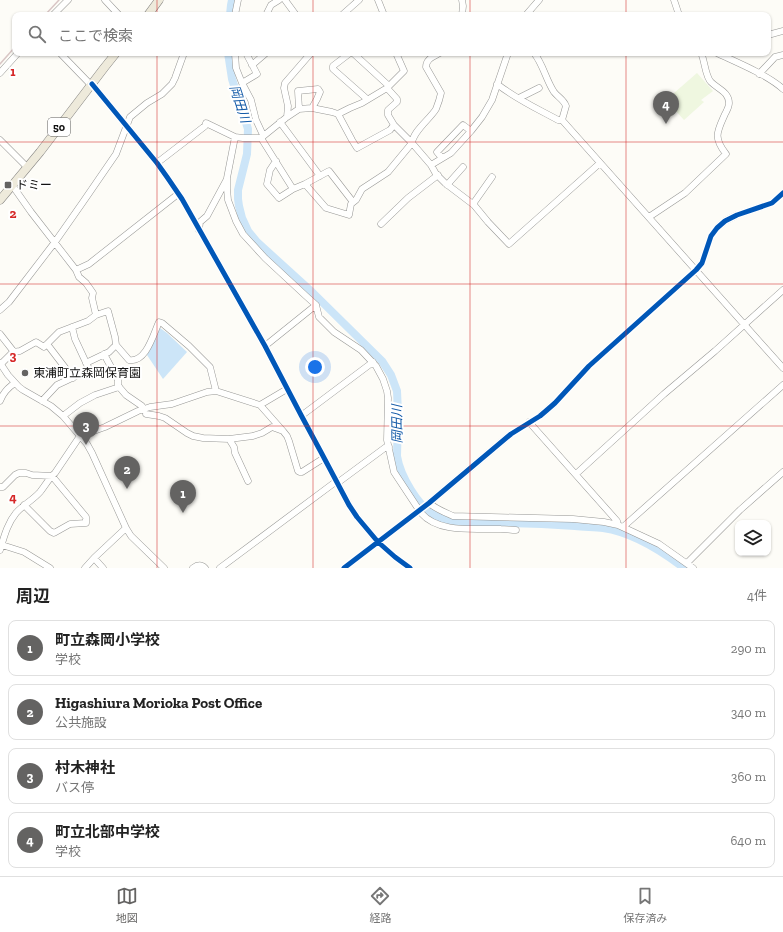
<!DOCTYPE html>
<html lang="ja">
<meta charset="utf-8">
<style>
:root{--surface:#fff;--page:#f2f2f2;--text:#222;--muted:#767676;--line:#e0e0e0;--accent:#646362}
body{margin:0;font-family:"Zilla Slab","Noto Sans JP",serif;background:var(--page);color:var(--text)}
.controls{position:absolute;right:12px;bottom:12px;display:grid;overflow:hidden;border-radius:8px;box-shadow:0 1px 3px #0004}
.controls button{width:36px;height:36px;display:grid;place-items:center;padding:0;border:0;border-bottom:1px solid var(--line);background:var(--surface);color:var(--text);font:20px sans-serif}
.you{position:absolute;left:315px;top:367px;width:14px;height:14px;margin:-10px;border:3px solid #fff;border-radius:50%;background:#1a73e8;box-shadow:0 0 0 6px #1a73e833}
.badge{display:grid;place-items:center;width:26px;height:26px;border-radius:50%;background:var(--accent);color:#fff;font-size:13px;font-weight:700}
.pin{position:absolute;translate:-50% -33px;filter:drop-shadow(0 1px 2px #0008)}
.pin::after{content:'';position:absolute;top:21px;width:14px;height:12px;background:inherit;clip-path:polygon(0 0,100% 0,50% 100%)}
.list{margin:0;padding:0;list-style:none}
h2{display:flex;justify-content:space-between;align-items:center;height:52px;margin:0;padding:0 16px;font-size:17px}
h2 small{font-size:13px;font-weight:400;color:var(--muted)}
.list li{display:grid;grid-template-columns:26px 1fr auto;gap:12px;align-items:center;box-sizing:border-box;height:56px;margin:0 8px 8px;padding:0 8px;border:1px solid var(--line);border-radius:8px}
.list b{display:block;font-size:15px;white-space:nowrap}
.list p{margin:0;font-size:13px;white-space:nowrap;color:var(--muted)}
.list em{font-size:13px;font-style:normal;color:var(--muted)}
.icon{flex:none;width:22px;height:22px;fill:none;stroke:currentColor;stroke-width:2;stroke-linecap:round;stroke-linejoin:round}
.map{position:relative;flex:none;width:783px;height:568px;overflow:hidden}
.search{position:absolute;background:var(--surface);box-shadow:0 1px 3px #0004;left:12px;right:12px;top:12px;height:44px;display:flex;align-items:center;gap:10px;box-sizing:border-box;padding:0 14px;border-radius:8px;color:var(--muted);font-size:15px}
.sheet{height:308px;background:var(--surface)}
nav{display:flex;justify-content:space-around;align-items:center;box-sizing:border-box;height:56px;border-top:1px solid var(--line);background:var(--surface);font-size:11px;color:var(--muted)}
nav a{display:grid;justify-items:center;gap:2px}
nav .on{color:var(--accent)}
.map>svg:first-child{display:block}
</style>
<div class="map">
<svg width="783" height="568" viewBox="0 0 783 568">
<rect width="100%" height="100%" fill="#fdfcf7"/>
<path fill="#eff7e0" d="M697,73L713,91L701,100L704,102L684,120L666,100Z"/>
<path fill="#cce5f8" d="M160,328L167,333L187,352L163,379L147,355Z"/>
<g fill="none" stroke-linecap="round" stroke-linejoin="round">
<path stroke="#cce5f8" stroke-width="8" d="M230,15L231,5L232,0
M228,53L232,79L248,129L247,154L238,190V199L239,206L242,218L248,231L257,242L312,292L382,361L391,375L397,391L398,413L397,456C400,475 418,507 436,516C454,524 477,522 496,523C522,523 549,524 575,526C584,527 594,527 603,528C631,532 662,551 684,568"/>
<defs>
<path id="minor" d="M105,0L119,15
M285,0L296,15
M378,0L384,15
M462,0L463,6L462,15
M674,0L679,15
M53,15L68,0
M235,15L238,0
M266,15L271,5L279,0
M342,15L359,0
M526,15L539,0
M768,35L783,31
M60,53L91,85
M235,53L236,68L242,83L251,100L256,120L263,135
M534,53C543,64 546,80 554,92C558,97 564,100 566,106L562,120L783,368
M717,53C736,62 768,75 783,89
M252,65L266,53
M0,73L18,53
M759,74L775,57L783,55
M242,83L257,74L246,53
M92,84L157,163L167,177L182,199L265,346L301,415L322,454L349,505L357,517L378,542L395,557L410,568
M497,84C516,99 538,109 558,120H561
M387,88L397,99V102L388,110V115L394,125L412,143L431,165L436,174L445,183L474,205L488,222L509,244L600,163
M519,98L539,88
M367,99L333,69V66L350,53H353L389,86
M299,109L298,91L318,89L320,92L317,99L312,108
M338,114L352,140L357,148L390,130L394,125
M287,117L288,106L284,88L285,83L311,53
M280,122L320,176
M235,137L227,178V189L228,200L236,221L243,234L265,258L306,296L316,305L319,317L334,332L361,350L376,366L383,379L387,391L388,398L387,440L394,472L421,513C439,534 476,528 501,529C506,529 511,530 516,530
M261,138L293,189
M0,140L27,167
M442,158L437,152L463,125L471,131
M276,161L270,170L267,184L279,198L293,189L305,184L326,208L349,215L351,204L356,200L362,189L388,172L412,143C413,131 430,119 436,109C438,104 440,98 441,93L426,67C426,59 433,57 440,53
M157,163L205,126L206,123L235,137L243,138H261L287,117L299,109L312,108L332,112L338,114L350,108L362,103L387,88L404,71L396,53
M431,165L451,153L471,131L482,117L492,100L508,53
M305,184L329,171L353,202
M12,185L31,212L76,270L79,277L86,283L93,293L92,298L96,315
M447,185L463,167
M473,204L492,177
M649,217L685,193L726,154C713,137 717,132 725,114C727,110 729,107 729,103C729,92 718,89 711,82C705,76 705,61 701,53
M381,224L408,198L438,175
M199,230L200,222L207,216L227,179
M76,270L89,264L178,194
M0,310L9,302L55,242L83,202L116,154L130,117L147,103L162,94L172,84L175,78L184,53
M0,334L14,352
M47,344L73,378
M265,346L316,305
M104,354L118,380V385L120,388L126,395L142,406L143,410
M0,363L8,375L19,387L23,390L51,406L63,416L87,444L92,453L126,528L131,536L164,568
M86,363L109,352L116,345
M1,364L13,352L20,351L36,342L44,347L59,332L88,321L96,315L108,311L115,337L116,345L129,360C146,363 153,335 159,322L162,323L189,346L210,367L216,391
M0,401C3,393 7,388 15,383
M42,401L57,385L74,377L89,369L75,339L72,327
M260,405L283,431
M146,414L159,416L165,418L187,433L193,436L203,438L229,439L253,436L262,433L272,427L283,431L287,436L289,441L298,471L300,472H302L324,458
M301,415L305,413L373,362
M63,416L80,403L95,395L119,387
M529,422L617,521L618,525
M229,439L234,447L235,453L248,481
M576,474L664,394L715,351L783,290
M0,487H3L15,475L19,473H26L32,475L52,476L86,517V523L70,524L54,533L50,531L24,505
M429,503C436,509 444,512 453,516L573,519L604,522L618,525L659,544L693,568
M623,527L783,385
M2,545L24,552L50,568
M0,550C4,537 7,524 16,513C23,505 33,500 40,492C45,486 49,478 55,473L80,436L105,427L138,411L150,407L172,404L207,392L216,391L260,405L287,389
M94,558L103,568
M687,563L740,510L783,472
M85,568L94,558L126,528
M193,568C197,565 201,564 205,568
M220,568L334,483L340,481L386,447H389
M344,568L429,503L511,434L540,416L547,410L555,403L589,366L696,270L702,263L711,236L717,228L725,221L737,215L772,203L783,193"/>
<path id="major" d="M148,15L159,0
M0,200L40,152L104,68L116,53"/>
</defs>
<use href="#minor" stroke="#979795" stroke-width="7"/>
<use href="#major" stroke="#858482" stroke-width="9"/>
<use href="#minor" stroke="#fffffe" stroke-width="6"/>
<use href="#major" stroke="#eeeadb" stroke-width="8"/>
<path stroke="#d9c6c5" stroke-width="1.5" d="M45,15L59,0
M0,64L15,47"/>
<defs>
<path id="cycleway" d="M92,84L157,163L167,177L182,199L265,346L301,415L322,454L349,505L357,517L378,542L395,557L410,568
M344,568L429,503L511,434L540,416L547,410L555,403L589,366L696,270L702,263L711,236L717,228L725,221L737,215L772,203L783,193"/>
</defs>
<use href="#cycleway" stroke="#fff" stroke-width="8"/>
<use href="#cycleway" stroke="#0057b8" stroke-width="5"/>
</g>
<path fill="none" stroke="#d62828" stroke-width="1" stroke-opacity="0.55" d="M157,0V15M313,0V15M470,0V15M626,0V15M157,53V568M313,53V568M470,53V568M626,53V568M0,142H783M0,284H783M0,426H783"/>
<g fill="#646362" stroke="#fff" stroke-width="1.5">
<rect x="4" y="181" width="8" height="8" rx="2"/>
<circle cx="25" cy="373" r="4"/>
</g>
<g text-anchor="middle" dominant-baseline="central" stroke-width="4" stroke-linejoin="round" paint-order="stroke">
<rect fill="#fff" stroke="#585858" stroke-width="1" x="48" y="118" width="22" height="18" rx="3"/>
<g font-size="11" font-weight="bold" fill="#111">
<text x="59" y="127">50</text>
</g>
<g font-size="12" fill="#111" stroke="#fff" text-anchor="start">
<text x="16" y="185">ドミー</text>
<text x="33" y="373">東浦町立森岡保育園</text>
</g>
<g font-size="13" font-style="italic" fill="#145ba8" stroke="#fff">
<text transform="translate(240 104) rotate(72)">岡田川</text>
<text transform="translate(397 424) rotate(-91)">岡田川</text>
</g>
</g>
<g font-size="13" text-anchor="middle" font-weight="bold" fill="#d62828" stroke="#fff" stroke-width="4" stroke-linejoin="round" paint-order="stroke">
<text x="13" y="76">1</text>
<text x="13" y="218">2</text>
<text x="13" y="360">3</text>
<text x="13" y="502">4</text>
</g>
</svg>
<div class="controls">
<button><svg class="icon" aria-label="layers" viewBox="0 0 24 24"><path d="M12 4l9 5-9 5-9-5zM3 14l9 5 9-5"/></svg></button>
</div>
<div class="you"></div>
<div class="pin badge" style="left:183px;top:513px">1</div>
<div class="pin badge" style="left:127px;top:489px">2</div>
<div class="pin badge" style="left:86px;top:445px">3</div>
<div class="pin badge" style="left:666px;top:124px">4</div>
<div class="search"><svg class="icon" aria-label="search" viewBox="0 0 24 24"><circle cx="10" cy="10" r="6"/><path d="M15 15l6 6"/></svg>ここで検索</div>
</div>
<section class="sheet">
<h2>周辺<small>4件</small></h2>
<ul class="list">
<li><span class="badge">1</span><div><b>町立森岡小学校</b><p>学校</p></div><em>290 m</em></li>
<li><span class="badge">2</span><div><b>Higashiura Morioka Post Office</b><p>公共施設</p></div><em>340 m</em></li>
<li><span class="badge">3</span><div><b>村木神社</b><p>バス停</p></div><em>360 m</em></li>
<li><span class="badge">4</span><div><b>町立北部中学校</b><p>学校</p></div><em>640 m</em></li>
</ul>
</section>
<nav>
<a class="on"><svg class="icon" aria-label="map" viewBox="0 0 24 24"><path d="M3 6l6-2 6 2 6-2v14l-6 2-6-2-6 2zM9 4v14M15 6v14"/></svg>地図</a>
<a><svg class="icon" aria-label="directions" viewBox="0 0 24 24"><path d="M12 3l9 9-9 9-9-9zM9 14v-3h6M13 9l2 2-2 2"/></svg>経路</a>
<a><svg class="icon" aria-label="saved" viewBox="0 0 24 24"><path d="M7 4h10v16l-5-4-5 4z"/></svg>保存済み</a>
</nav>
